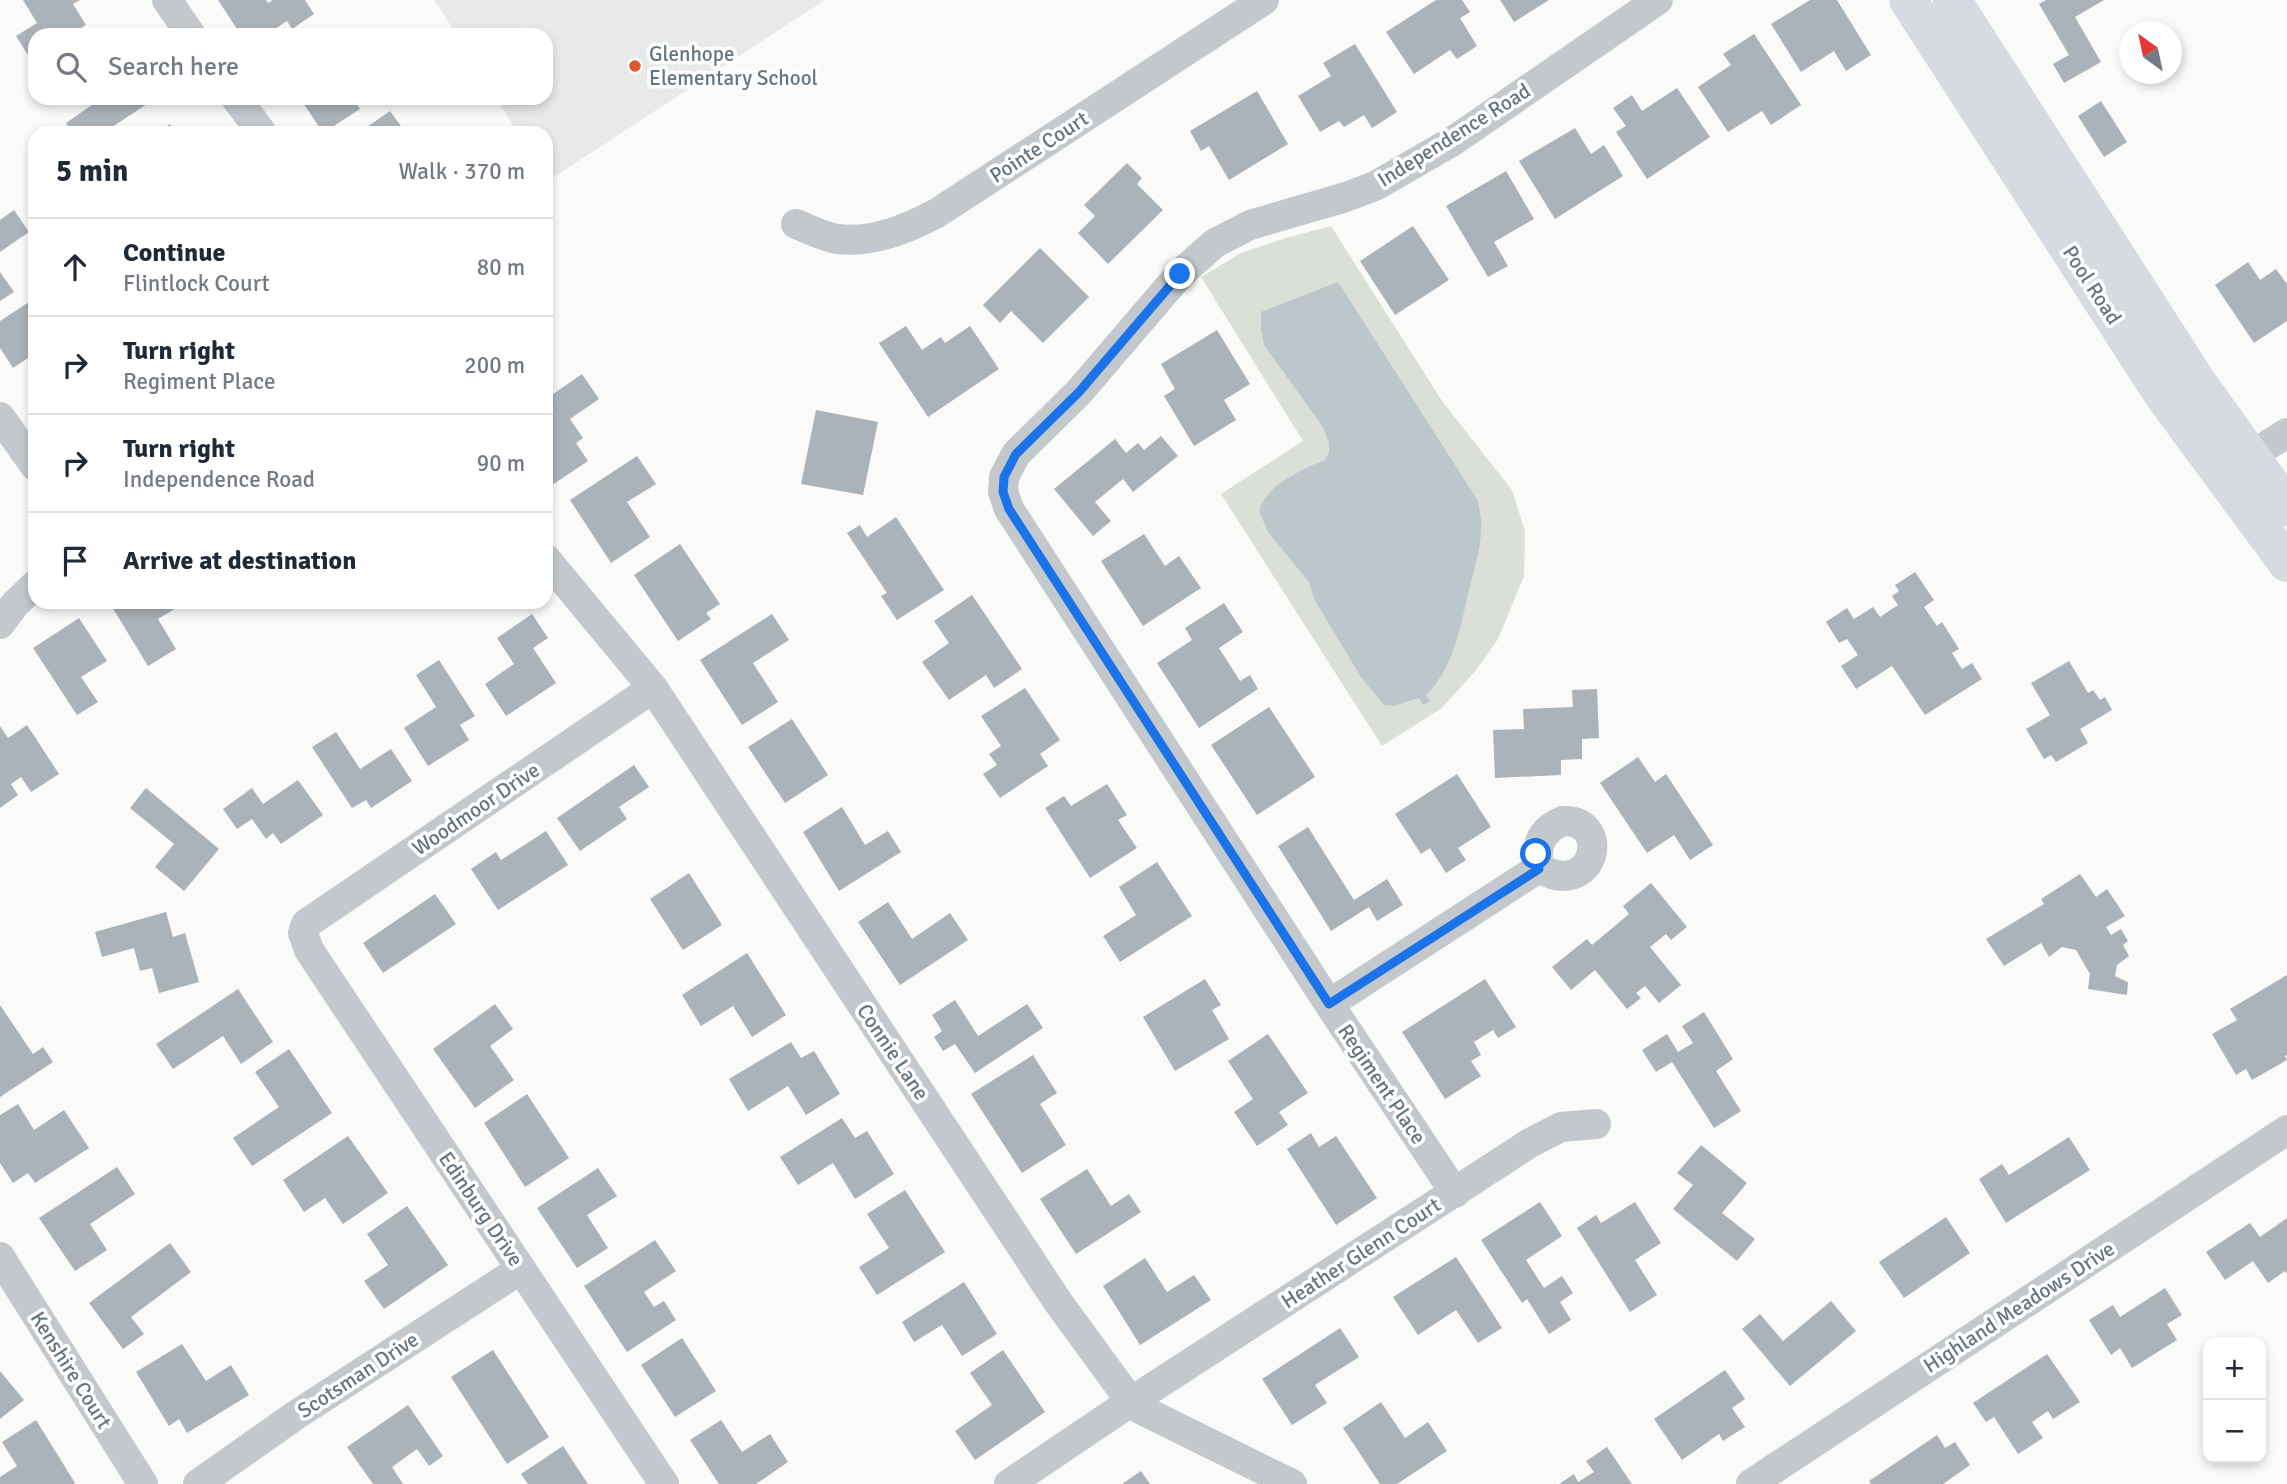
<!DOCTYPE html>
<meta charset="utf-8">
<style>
:root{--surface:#fff;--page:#f6f6f7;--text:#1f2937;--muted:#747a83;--line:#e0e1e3}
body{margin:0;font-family:Signika,sans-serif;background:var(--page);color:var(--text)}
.controls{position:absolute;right:21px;bottom:21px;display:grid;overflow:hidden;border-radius:14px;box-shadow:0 4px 10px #0003}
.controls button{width:63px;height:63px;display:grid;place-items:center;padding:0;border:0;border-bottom:2px solid var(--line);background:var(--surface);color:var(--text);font:35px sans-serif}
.compass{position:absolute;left:2119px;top:21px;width:63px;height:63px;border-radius:50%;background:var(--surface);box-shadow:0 4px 10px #0003;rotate:327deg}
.stop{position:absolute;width:21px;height:21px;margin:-16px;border:5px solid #1a73e8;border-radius:50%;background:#fff}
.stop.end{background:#1a73e8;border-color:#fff;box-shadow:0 2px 7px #0008}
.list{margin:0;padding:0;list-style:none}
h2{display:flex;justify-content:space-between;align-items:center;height:91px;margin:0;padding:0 28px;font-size:30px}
h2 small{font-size:23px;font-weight:400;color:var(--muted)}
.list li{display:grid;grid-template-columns:46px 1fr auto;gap:21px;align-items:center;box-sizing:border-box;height:98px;padding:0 28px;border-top:2px solid var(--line)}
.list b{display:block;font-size:26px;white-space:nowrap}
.list p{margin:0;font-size:23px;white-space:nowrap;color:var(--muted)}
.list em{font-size:23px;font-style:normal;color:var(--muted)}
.icon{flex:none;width:38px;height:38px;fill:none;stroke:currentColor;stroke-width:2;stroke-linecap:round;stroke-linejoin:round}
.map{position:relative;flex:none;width:2287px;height:1484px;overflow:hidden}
.search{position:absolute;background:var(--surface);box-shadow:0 4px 10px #0003;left:28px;top:28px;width:525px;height:77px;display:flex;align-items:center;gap:18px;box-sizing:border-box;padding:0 24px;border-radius:21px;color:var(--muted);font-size:26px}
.panel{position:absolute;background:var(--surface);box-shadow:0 4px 10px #0003;left:28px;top:126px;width:525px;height:483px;border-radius:21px}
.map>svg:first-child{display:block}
</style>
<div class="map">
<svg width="2287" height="1484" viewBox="0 0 2287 1484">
<rect width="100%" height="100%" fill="#fafaf8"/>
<path fill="#e8e9e9" d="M434,0H825L548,181L546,177V133H518L496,98H546V35H457Z"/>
<path fill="#dadfd7" d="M1331,226L1442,401L1512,490L1525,531L1524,576L1498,639L1477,669L1442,708L1382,746L1221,494L1303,441L1201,277L1241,253L1286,238Z"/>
<path fill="#bbc7cb" d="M1338,282L1478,501C1479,510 1482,519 1481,528C1481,548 1475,567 1470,586C1461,623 1455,667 1426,695L1430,701L1423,705L1419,698L1394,706L1384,705L1361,677L1314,599L1309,582L1268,532L1259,511C1268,483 1300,471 1325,460L1329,452V443L1323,427L1264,345L1261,329V312Z"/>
<path fill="#aab3b9" d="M23,0H80L73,4L86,25L69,35H35V57L31,60L16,36L37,23Z
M218,0H266L268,3L273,0H305L314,14L292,29L287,21L266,35H241Z
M1436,0H1462L1470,12L1460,18L1477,46L1457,59L1450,50L1414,74L1386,32Z
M1500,0H1549L1514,22Z
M1810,0H1837L1871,55L1846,71L1834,51L1801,72L1771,24Z
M2046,0H2104L2075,17L2101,62L2064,83L2053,64L2069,55L2039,4Z
M1754,34L1801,105L1771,125L1762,111L1728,132L1698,87L1731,65L1723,54Z
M1355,44L1397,112L1372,128L1364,115L1344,127L1339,121L1320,132L1298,96L1331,76L1323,63Z
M1677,88L1710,137L1647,179L1616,132L1626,126L1613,108L1632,95L1642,111Z
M1257,91L1288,144L1229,180L1209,146L1201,151L1190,131Z
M102,98H148L150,102L103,133H73L66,123Z
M300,98H353L360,109L323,133Z
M2101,101L2127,142L2104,157L2078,116Z
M390,111L406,133H367L364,129Z
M170,124L176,133H156Z
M1575,128L1591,154L1604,145L1623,176L1555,219L1519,161Z
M1127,163L1142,178L1137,184L1163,210L1108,264L1078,233L1095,216L1084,205Z
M1506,171L1534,219L1494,242L1508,266L1488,277L1446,206Z
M14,210L29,232L0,252V220Z
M1413,226L1449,280L1395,315L1360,261Z
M1040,248L1089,297L1043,343L1011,311L1000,323L983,305Z
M2248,262L2260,280L2276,269L2287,284V321L2254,343L2215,285Z
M0,272L14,292L0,301Z
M35,298V368L28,358L13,368L0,348V321Z
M906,326L922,350L941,337L945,343L970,326L999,369L928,417L879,343Z
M1217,330L1250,384L1224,400L1236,420L1194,446L1164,396L1175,389L1161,364Z
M582,374L599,399L570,419L583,438L576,443L588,461L552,485L546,476V399Z
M816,410L878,422L863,495L801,484Z
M1161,436L1178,456L1133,492L1123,479L1095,502L1111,521L1093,536L1054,489L1115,439L1126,453L1138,443L1144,450Z
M637,456L656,484L627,502L650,537L611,563L570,500Z
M896,517L944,590L897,620L881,596L887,593L847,533L860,525L867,537Z
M1144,534L1165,566L1179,556L1201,588L1143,626L1101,561Z
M680,544L720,604L706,613L711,619L678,641L634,575Z
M1915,572L1934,600L1924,607L1937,626L1942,622L1959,649L1952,653L1962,669L1972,663L1982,679L1925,715L1892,666L1856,689L1841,666L1858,655L1847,639L1839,643L1826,622L1847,608L1854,619L1873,607L1880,617L1898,605L1892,596L1899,591L1895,585Z
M972,595L1022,669L994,688L986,675L949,700L922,662L949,643L934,621Z
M109,602H186L158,619L176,649L148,666Z
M1224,603L1243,632L1219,648L1240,681L1250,675L1258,689L1199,728L1157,663L1192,640L1185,628Z
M532,614L548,638L533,648L556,683L506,716L485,684L514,664L497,638Z
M772,614L789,640L753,663L778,702L742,725L700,660Z
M79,618L107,661L81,677L98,702L77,715L33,648Z
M439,660L475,716L460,725L469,740L428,766L404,728L436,707L416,675Z
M2069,661L2088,693L2093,690L2100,700L2105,697L2112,710L2080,729L2088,743L2056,762L2051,755L2044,759L2026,729L2050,715L2031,683Z
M1025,688L1060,740L1040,754L1048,766L1000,798L983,774L997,765L989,754L1001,746L981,716Z
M1597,689L1599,738L1582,739V759L1561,760V775L1495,778L1493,730L1524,729L1523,709L1573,707L1572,690Z
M1269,707L1315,777L1257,815L1211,745Z
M792,719L828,775L785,803L748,747Z
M27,725L59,774L31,792L21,777L11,784L18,795L0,808V726L8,738Z
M336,732L360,769L391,749L412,781L371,808L366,800L352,808L312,747Z
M1638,757L1655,782L1666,774L1713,845L1690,860L1674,835L1647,853L1600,783Z
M634,765L649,787L619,807L627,819L580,851L557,818Z
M1457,774L1491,827L1458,848L1466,860L1446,873L1430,848L1421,854L1395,814Z
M298,780L323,815L281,844L273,833L266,839L252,819L237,829L223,809L252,788L263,804Z
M1107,784L1127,815L1118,820L1137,848L1090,878L1045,808L1064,796L1071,806Z
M146,788L219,849L184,891L155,867L174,844L130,808Z
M842,807L865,845L888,831L901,852L839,891L803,832Z
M1308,827L1354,900L1387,879L1403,905L1377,921L1369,907L1331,931L1278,846Z
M546,831L568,865L498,910L471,869L496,852L501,860Z
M1157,862L1192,916L1120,962L1103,936L1136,915L1119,887Z
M689,873L722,925L683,950L650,899Z
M2080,874L2096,897L2107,889L2125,916L2106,927L2111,935L2121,929L2128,941L2123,945L2129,956L2117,965L2115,976L2128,982L2127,995L2088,989L2090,974L2076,950L2062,947L2049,957L2041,943L2004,966L1986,939L2044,904L2041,899Z
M1651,883L1687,927L1671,940L1666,934L1650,947L1681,985L1659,1003L1645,986L1636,993L1641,998L1627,1009L1595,970L1571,990L1552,967L1587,939L1592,945L1629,914L1623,906Z
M435,894L456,924L383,973L363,943Z
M888,902L912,939L950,913L968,940L900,985L858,922Z
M166,912L173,937L185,933L199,982L159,993L152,968L140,971L134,948L102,957L95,932Z
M747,953L786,1015L752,1037L733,1006L701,1026L682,995Z
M2287,975V1055L2285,1056L2287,1060L2252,1080L2246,1069L2236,1075L2212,1034L2237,1020L2230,1009Z
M1205,979L1221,1005L1212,1010L1229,1039L1175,1071L1143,1017Z
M1485,979L1516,1027L1498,1038L1493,1030L1474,1042L1481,1055L1471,1061L1481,1076L1445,1099L1402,1032Z
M238,989L273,1042L241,1064L223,1036L173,1069L156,1044Z
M955,1000L978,1036L1027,1004L1043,1028L975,1073L955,1044L943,1051L934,1037L942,1031L932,1015Z
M495,1004L513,1029L490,1046L514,1080L475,1108L433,1049Z
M0,1005L33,1054L43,1047L53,1062L0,1097Z
M1704,1012L1733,1059L1716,1071L1741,1111L1714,1128L1672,1062L1656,1072L1642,1050L1667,1034L1678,1052L1693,1043L1682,1026Z
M1268,1034L1308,1093L1279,1112L1288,1125L1257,1146L1234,1112L1253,1099L1228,1061Z
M791,1042L801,1058L814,1051L840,1094L806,1115L788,1086L748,1111L729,1079Z
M289,1049L332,1113L252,1166L233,1138L279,1107L255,1072Z
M1033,1055L1057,1093L1040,1104L1066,1145L1022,1173L971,1094Z
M527,1094L569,1158L525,1187L484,1123Z
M18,1104L34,1130L64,1110L89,1148L35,1183L28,1173L13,1183L0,1163V1115Z
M842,1118L855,1138L867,1131L894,1174L855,1199L833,1163L798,1185L780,1157Z
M1311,1133L1319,1147L1336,1136L1377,1198L1336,1225L1287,1149Z
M348,1136L388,1193L343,1224L325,1198L304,1212L283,1180Z
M2069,1137L2090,1170L2006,1223L1979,1179L2002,1164L2009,1175Z
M1701,1145L1747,1183L1722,1213L1755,1239L1737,1261L1673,1209L1693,1185L1677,1173Z
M117,1167L135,1194L90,1224L107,1250L75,1271L39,1218Z
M598,1168L617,1196L587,1215L608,1248L577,1268L537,1208Z
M1087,1169L1111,1206L1129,1194L1141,1212L1076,1254L1040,1199Z
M905,1190L945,1252L877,1295L859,1267L889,1248L867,1214Z
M1540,1202L1562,1236L1526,1260L1544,1288L1562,1276L1573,1293L1560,1302L1571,1320L1549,1334L1527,1299L1522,1303L1481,1240Z
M1635,1202L1661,1243L1635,1260L1657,1295L1630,1312L1577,1228L1596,1215L1601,1223Z
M407,1206L448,1265L384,1309L364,1281L388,1265L367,1234Z
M1946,1217L1970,1253L1904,1298L1879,1262Z
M2287,1218V1274L2285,1271L2268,1283L2253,1261L2225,1280L2206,1252L2250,1223L2260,1237Z
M655,1240L676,1271L644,1292L654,1307L664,1301L676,1320L627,1352L584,1286Z
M170,1243L191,1272L131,1317L144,1334L123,1349L89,1303Z
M1456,1257L1502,1328L1478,1343L1456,1310L1418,1335L1393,1297Z
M1145,1258L1167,1292L1194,1275L1211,1300L1140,1345L1103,1286Z
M964,1282L997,1334L962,1356L942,1325L914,1342L902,1322Z
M2165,1288L2182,1315L2167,1324L2177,1340L2132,1368L2120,1348L2111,1355L2089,1320L2113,1305L2120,1317Z
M1831,1301L1856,1331L1790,1386L1742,1329L1760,1314L1783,1341Z
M1340,1328L1359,1357L1315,1385L1327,1403L1292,1425L1262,1379Z
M682,1338L716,1391L675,1417L641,1365Z
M182,1344L206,1381L231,1365L249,1395L187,1433L179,1419L169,1426L136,1372Z
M493,1350L549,1437L507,1464L451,1377Z
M1003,1350L1045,1412L975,1460L955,1431L992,1405L970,1373Z
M2047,1354L2080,1402L2053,1419L2048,1411L2032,1422L2043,1438L2018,1454L1994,1417L1986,1422L1973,1403Z
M1725,1370L1745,1399L1732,1408L1745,1427L1723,1441L1719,1434L1682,1460L1654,1419Z
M0,1371L24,1400L0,1419Z
M1381,1402L1405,1438L1428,1422L1447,1451L1397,1484H1380L1343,1428Z
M408,1405L443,1456L429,1466L417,1449L392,1467L403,1484H373L347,1447Z
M36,1420L75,1483L73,1484H0V1477L17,1466L2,1442Z
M721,1420L742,1452L770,1434L788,1462L756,1484H719L690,1440Z
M1937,1435L1945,1448L1955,1442L1970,1465L1943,1484H1871L1869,1481Z
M563,1446L588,1484H528L521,1474Z
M1607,1447L1632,1484H1559L1574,1474L1578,1482L1594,1472L1586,1461Z
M1141,1471L1150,1484H1122Z"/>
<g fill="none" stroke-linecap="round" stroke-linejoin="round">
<path stroke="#c3c8cc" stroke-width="30" d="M167,0L191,35
M236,98L262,133
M796,224C809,229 824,237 838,239C873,243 907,229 937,213L1264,0
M0,417L35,466
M2233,467L2287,433
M546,559L653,688L1058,1302L1123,1391L1140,1409L1292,1484
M0,624L15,604L35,585
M653,688L306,924L303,933L309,950L664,1484
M1563,821C1613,819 1595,901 1539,868C1535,846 1541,830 1563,821Z
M1329,1004L1539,868
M1455,1193L1329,1004L1009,509L1003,492L1004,477L1016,454L1079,392L1180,274L1215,243L1250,225L1346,197L1375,186L1453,141L1658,0
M0,1257L143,1484
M198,1484L296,1415L521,1269
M1009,1484L1132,1401L1530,1143L1561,1127L1596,1124
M1751,1484L2287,1130"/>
<path stroke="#d6dbdf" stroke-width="38" d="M1908,0L2163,395L2287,563
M1952,0L2196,380L2287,507"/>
</g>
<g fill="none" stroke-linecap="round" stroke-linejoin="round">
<path stroke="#1a73e8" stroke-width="9" d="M1180,274L1079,392L1016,454L1004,477L1003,492L1009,509L1329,1004L1539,869L1536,854"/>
</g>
<circle fill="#e4572e" stroke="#fff" stroke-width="2.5" cx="635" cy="66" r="7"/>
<g text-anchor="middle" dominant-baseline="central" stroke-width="7" stroke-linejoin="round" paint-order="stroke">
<g font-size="21" fill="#657683" stroke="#fff" text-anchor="start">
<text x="649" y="54">Glenhope<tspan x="649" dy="24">Elementary School</tspan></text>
</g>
<g font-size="21" fill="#657683" stroke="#fff">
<text transform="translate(1454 135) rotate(-32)">Independence Road</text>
<text transform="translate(1039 147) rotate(-33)">Pointe Court</text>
<text transform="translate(2092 285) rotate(57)">Pool Road</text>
<text transform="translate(476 809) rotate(-34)">Woodmoor Drive</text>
<text transform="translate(893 1052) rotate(56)">Connie Lane</text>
<text transform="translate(1382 1084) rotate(56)">Regiment Place</text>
<text transform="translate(481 1209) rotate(56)">Edinburg Drive</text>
<text transform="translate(1361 1253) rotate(-33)">Heather Glenn Court</text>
<text transform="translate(2019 1307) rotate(-33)">Highland Meadows Drive</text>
<text transform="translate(71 1370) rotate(58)">Kenshire Court</text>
<text transform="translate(358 1375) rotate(-33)">Scotsman Drive</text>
</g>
</g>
</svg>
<div class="controls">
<button>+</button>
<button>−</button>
</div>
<svg class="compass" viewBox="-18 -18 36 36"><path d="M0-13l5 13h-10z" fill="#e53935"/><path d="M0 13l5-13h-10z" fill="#747a83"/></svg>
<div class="stop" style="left:1536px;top:854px"></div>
<div class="stop end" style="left:1180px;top:274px"></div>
<div class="search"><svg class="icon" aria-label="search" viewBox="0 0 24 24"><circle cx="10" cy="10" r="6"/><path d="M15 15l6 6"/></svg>Search here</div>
<section class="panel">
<h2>5 min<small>Walk · 370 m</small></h2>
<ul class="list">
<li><svg class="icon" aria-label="ahead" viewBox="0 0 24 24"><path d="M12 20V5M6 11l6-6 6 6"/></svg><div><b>Continue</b><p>Flintlock Court</p></div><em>80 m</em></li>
<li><svg class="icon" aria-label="right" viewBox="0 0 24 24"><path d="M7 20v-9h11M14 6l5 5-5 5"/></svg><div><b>Turn right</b><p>Regiment Place</p></div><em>200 m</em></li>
<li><svg class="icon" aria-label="right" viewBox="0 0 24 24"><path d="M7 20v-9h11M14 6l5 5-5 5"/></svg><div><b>Turn right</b><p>Independence Road</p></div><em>90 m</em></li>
<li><svg class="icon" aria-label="arrive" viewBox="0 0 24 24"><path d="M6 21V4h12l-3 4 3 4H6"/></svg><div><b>Arrive at destination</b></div></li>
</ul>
</section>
</div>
